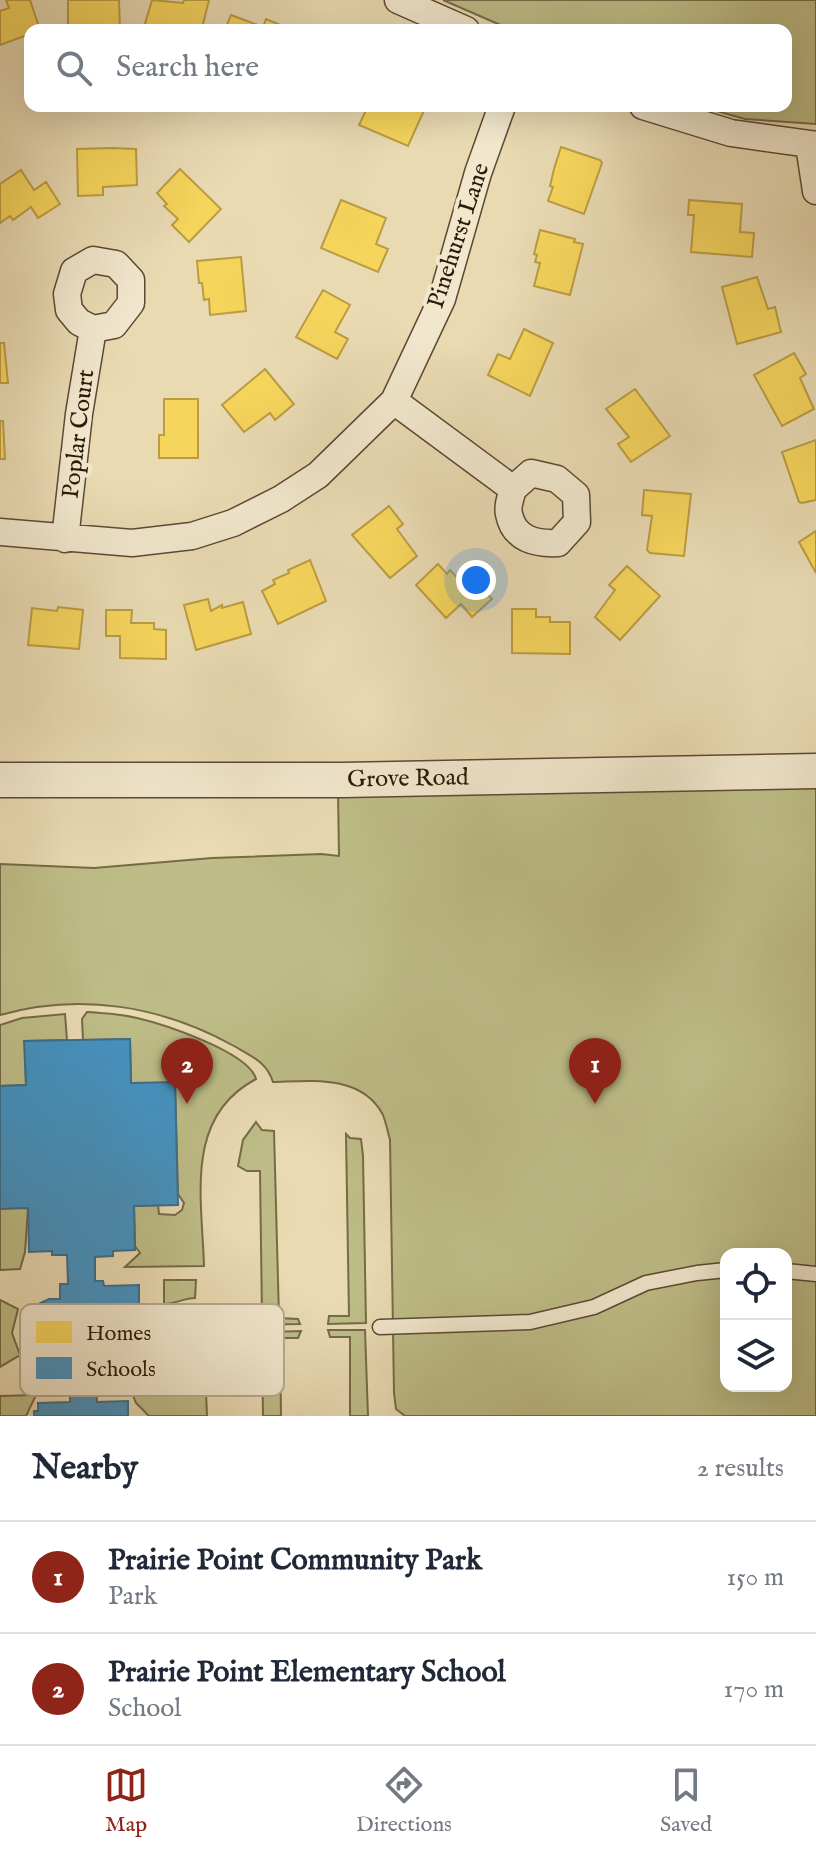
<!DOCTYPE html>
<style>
:root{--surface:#fff;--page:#f2f2f3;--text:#1f2937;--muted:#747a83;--line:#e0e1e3;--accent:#8f2418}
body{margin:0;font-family:"IM FELL English",serif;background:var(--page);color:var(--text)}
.controls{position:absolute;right:24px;bottom:24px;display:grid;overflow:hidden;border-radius:16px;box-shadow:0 8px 32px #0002}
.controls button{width:72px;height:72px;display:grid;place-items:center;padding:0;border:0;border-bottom:2px solid var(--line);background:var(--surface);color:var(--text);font:40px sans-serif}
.you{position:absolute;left:476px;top:580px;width:28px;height:28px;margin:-20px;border:6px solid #fff;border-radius:50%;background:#1a73e8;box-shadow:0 0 0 12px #1a73e833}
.badge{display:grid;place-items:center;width:52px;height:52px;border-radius:50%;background:var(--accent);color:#fff;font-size:26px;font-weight:700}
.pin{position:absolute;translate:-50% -66px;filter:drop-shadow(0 2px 4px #0008)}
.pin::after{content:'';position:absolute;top:42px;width:28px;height:24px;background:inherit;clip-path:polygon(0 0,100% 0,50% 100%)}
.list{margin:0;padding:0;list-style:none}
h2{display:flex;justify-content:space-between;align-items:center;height:104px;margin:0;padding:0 32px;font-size:34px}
h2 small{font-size:26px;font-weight:400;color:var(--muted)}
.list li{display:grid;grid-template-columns:52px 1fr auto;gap:24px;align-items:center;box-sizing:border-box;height:112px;padding:0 32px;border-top:2px solid var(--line)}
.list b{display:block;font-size:30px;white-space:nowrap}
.list p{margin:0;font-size:26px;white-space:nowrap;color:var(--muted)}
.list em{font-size:26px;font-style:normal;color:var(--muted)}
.icon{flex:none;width:44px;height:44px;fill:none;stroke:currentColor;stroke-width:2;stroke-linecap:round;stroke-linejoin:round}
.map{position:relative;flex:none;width:816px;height:1416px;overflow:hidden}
.search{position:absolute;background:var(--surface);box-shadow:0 8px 32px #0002;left:24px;right:24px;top:24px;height:88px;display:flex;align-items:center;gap:20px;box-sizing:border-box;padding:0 28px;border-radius:16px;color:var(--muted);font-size:30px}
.sheet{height:328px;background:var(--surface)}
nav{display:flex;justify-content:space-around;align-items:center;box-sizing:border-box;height:112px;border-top:2px solid var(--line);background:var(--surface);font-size:22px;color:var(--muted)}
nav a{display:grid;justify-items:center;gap:4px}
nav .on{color:var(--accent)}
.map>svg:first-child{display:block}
</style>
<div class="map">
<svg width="816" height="1416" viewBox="0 0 816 1416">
<rect width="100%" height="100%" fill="#e9dab2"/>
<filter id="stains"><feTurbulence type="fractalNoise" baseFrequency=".0025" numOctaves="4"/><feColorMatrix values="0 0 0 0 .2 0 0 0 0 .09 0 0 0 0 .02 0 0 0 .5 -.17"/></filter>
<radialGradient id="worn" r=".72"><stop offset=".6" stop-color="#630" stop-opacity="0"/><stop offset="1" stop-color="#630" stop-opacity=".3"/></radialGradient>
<path fill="#bebd87" stroke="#766a48" stroke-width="2" fill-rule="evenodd" d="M443,0H816V124L745,119L699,106H786V30H512Z
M816,787V1416H405L396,1409L394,1393L390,1140C388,1132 386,1123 383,1115C362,1074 311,1081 273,1082C267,1062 251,1056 234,1046C162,1006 80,992 0,1015V864L94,868L212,858L321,854L339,856L338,791ZM726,1254H786V1386H726Z
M87,1012C103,1013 120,1014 137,1018C163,1024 249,1052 256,1079C184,1117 202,1198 204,1266L125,1267L140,1253L135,1246L134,1206L158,1205L159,1214L175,1215L182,1210L184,1203L178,1194L175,1083H131L130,1039L83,1040L82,1019Z
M65,1014L67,1040L25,1041L26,1085L0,1086V1025L22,1018Z
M256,1122L262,1130L274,1131L279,1318L298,1319L300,1324L240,1325L245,1319L262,1318L260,1171H247L238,1166L243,1140Z
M346,1134L350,1138L361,1139L363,1156L366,1323L328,1324L329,1316H349Z
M0,1208H28L25,1252L20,1269L0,1270Z
M164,1280H196L195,1298C183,1298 177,1304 164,1304Z
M0,1300L18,1309L12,1333L20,1355L0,1367Z
M328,1330H365L368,1416H350V1337H330Z
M301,1331L298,1338H280L281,1416H263L262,1339L243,1338L240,1333Z
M206,1391L207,1416H149L136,1403L132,1393Z
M36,1395L26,1416H0V1396Z"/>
<path fill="#f6d55c" stroke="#ba9c43" stroke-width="2" d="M6,0H30L40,30H30V34L0,45V11L9,8Z
M68,0H119L120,30H68Z
M152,0L183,3L184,0H209L202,28L156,30L144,27Z
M231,15L263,27L266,19L290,29L225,30Z
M368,106H426L408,146L359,125Z
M561,147L600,160L602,163L584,214L548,201L553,187L550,186L554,169Z
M112,148L136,149L137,185L103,187V195L78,196L77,149Z
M180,169L221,209L189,242L172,225L178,219L164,206L167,204L157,193Z
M21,170L34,190L46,182L60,204L38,218L31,207L13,220L10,216L0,223V184Z
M341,200L386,218L376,244L388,249L378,272L321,248Z
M689,200L742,204L740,232L754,233L752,257L691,252L694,215H688Z
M540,230L575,239L574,242L583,244L570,295L534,286L540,263L535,262L537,255L534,254Z
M241,257L246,311L210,315L209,299L204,300L202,283H199L197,261Z
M757,277L768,309L775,307L781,332L737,344L722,287Z
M323,290L350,305L335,332L348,339L337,359L296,337Z
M524,329L553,343L530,396L488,375L498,354L510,359Z
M0,343H4L8,383H0Z
M794,353L806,374L800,378L814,409L782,426L754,375Z
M265,369L294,404L275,420L270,413L244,432L222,405Z
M635,389L670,436L631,462L618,444L629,437L606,409Z
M164,399H198V458H159V435H164Z
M0,421H3L5,459H0Z
M816,440V500L802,503L799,502L782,452Z
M644,490L691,494L684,556L650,553L647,550L652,516L642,515Z
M389,506L403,524L397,529L417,556L390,578L352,535Z
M816,531V573L799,542Z
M310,560L326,601L278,624L262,591L275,584L273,580L289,573L288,570Z
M438,564L447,574L450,570L468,589L476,582L492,599L472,617L461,604L446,618L416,585Z
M627,566L660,596L620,640L595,617L615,590L609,585Z
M208,599L211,611L222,605V608L243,602L251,634L196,650L184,605Z
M58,607L83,610L79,649L28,645L32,608L57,611Z
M512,609H536V617H550V622H570V654L512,653Z
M106,610H132L131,623H154V629L166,630V659L120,658V636H106Z"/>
<path fill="#4393c3" stroke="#3c6e8c" stroke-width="2" d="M130,1039L131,1083L175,1082L178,1205L134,1206L135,1250L113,1251V1256L95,1257V1281H103L104,1286L139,1285V1317H145V1343H139L140,1375L96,1376L97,1402L128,1401V1416H34V1411H38V1403L70,1402V1380L61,1381L60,1368L45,1364L32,1355L23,1340V1324L28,1313L36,1305L49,1299H60V1284H68L67,1255H52V1251L29,1252L28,1208L0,1209V1086L26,1085L24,1041Z"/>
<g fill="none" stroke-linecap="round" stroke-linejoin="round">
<defs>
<path id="service" d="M786,1271L816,1274
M380,1327L530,1322L594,1307L646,1283L697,1273L726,1270"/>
<path id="minor" d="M398,0L466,30
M643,106L731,133L816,145
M809,145L816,191
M93,260L116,264L131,280V303L114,325L93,329L79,322L69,310L67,294L74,271Z
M394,401L513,489
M531,473L557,479L576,495L577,522L558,543C537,544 514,540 509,514C507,507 511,496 513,489Z
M0,532L132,543L192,536L233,523L281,499L318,475L394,401L442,299L478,173L502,106
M65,539L79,414L93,329"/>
<path id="tertiary" d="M0,780H343L816,771"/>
</defs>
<use href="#service" stroke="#5c4834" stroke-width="17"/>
<use href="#minor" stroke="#5c4834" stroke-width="29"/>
<use href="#tertiary" stroke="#5c4834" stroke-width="37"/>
<use href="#service" stroke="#f1e7cd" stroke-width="14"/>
<use href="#minor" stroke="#f1e7cd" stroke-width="26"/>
<use href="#tertiary" stroke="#f1e7cd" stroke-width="34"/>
</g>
<g text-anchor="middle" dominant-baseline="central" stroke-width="8" stroke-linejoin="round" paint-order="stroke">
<g font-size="24" fill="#2d180a" stroke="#f1e7cd">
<text transform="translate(459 236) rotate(-72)">Pinehurst Lane</text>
<text transform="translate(79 434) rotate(-83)">Poplar Court</text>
<text transform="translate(408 779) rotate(-1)">Grove Road</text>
</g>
</g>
<rect x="20" y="1304" width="264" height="92" rx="12" fill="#f1e7cd" stroke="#b6a992" stroke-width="2"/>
<rect x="36" y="1321" width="36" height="22" fill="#f6d55c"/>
<rect x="36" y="1357" width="36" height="22" fill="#4393c3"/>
<g font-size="22" fill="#2d180a">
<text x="86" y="1340">Homes</text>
<text x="86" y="1376">Schools</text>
</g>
<rect width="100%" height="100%" filter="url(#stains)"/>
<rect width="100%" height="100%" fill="url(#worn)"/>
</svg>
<div class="controls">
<button><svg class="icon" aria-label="locate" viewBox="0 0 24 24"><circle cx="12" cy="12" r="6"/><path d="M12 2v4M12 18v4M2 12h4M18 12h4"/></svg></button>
<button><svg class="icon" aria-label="layers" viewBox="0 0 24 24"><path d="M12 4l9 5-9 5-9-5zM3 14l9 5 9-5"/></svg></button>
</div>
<div class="you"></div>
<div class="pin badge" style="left:595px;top:1104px">1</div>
<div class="pin badge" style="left:187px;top:1104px">2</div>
<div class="search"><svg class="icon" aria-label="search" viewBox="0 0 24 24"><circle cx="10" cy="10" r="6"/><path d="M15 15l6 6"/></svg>Search here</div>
</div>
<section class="sheet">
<h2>Nearby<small>2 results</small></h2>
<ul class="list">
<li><span class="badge">1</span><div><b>Prairie Point Community Park</b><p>Park</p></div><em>150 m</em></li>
<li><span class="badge">2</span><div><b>Prairie Point Elementary School</b><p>School</p></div><em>170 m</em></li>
</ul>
</section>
<nav>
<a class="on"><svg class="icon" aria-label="map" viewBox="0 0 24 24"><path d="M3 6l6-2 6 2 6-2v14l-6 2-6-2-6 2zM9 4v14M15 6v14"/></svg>Map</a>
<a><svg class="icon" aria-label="directions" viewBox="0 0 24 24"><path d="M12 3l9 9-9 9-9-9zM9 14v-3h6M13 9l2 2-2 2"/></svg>Directions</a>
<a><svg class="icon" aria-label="saved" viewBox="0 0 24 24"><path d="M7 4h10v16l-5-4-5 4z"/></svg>Saved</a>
</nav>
